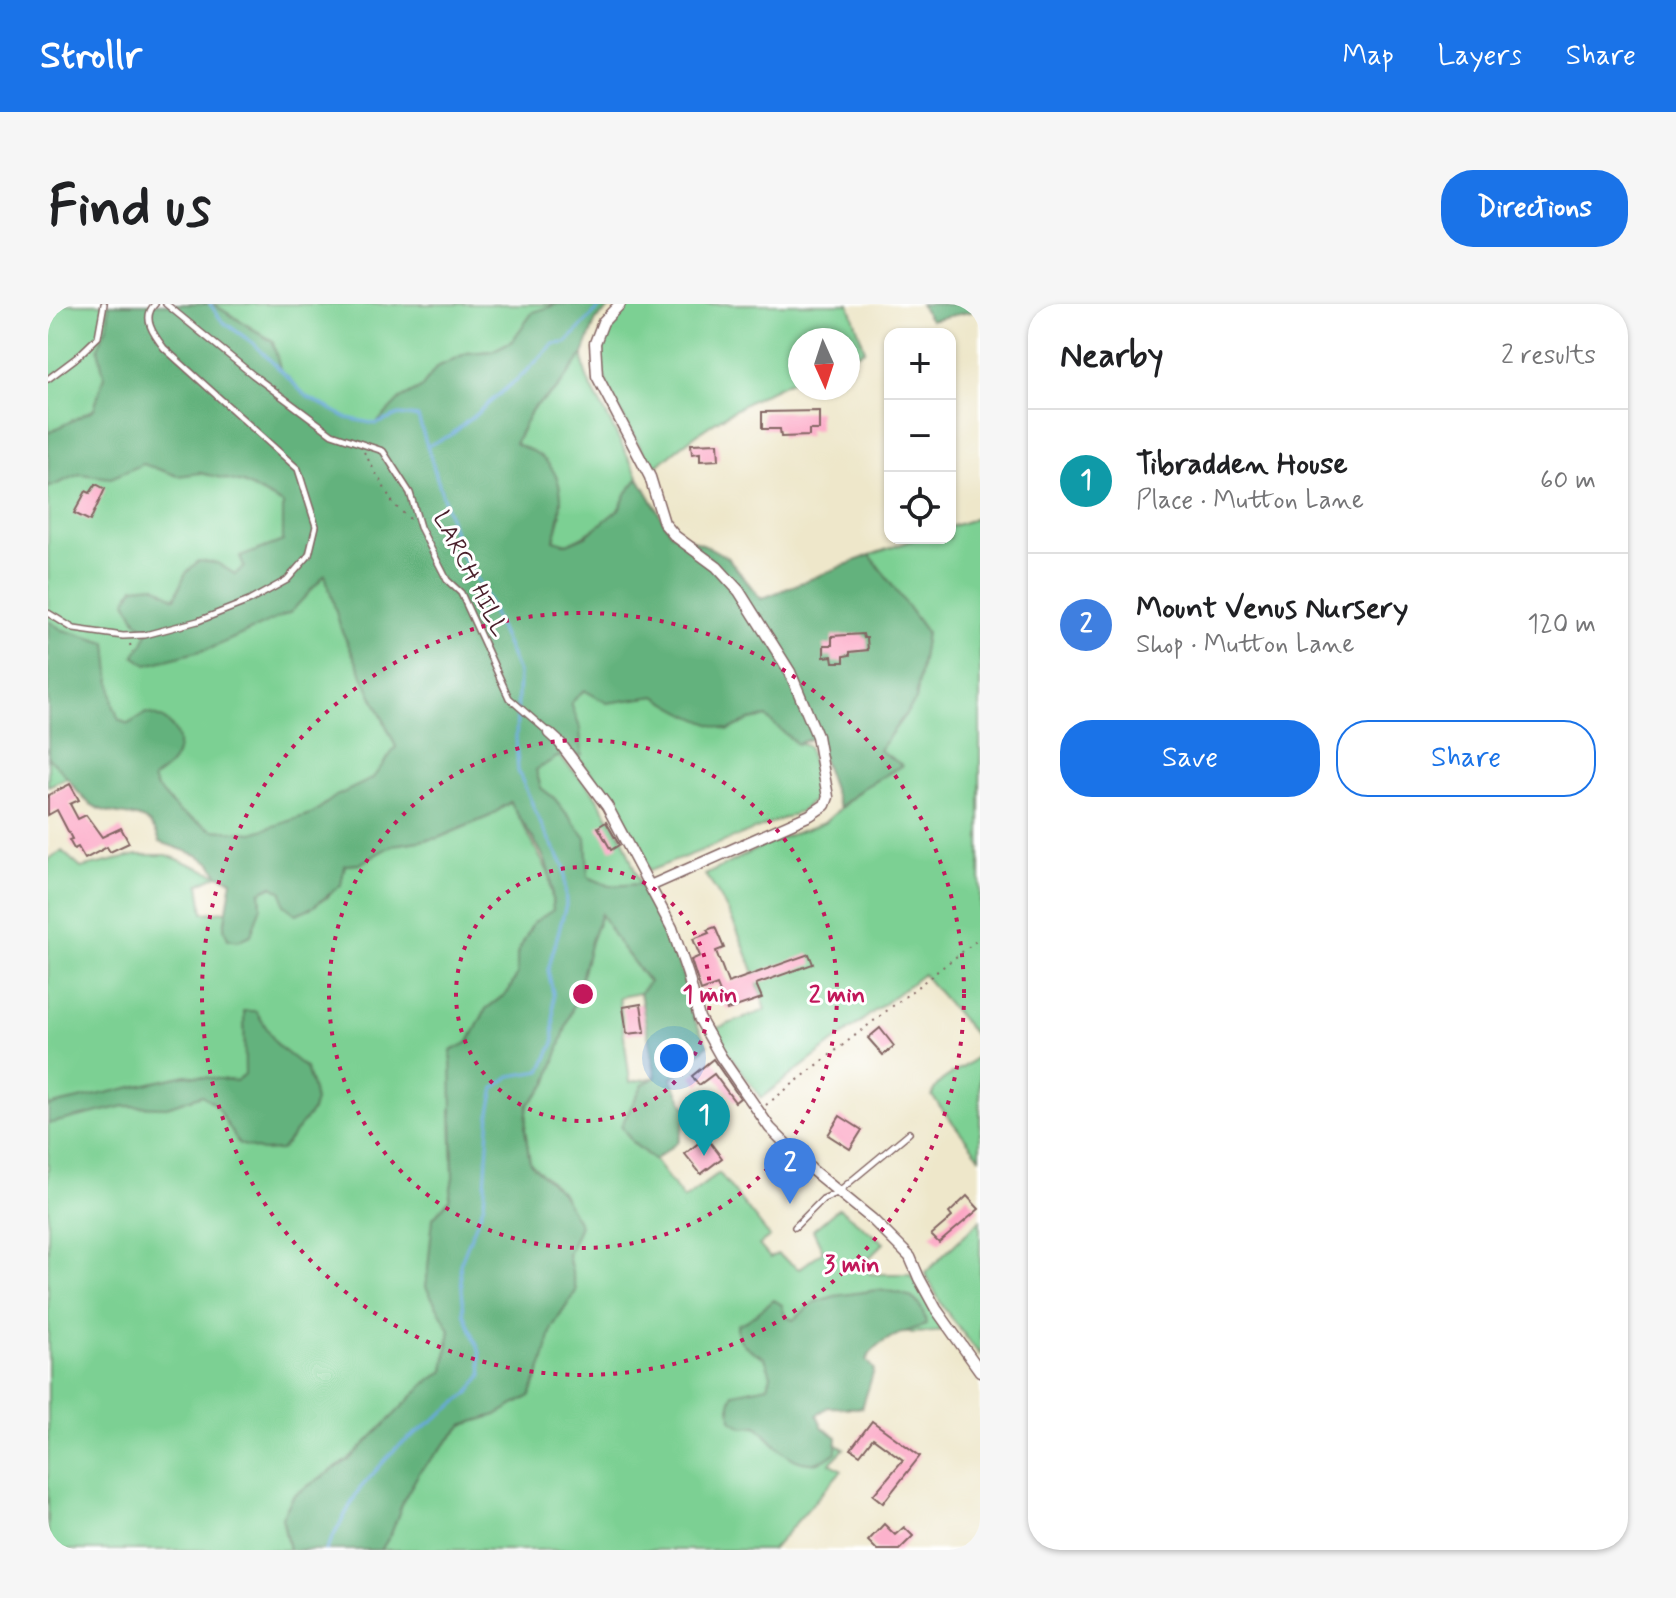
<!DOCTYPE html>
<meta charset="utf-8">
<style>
:root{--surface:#fff;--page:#f6f6f6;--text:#202124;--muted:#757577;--line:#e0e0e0;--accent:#1a73e8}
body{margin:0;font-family:Mynerve,sans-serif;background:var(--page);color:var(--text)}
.controls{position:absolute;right:24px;top:24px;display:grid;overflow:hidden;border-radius:16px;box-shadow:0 2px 6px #0004}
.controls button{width:72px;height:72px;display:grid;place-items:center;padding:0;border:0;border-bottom:2px solid var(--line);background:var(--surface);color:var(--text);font:40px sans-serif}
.compass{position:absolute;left:740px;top:24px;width:72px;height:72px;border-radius:50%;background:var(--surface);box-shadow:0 2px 6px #0004;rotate:177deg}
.you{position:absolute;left:626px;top:754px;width:28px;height:28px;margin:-20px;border:6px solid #fff;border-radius:50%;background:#1a73e8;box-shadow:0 0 0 12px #1a73e833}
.badge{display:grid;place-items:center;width:52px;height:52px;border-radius:50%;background:var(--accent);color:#fff;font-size:26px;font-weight:700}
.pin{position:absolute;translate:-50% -66px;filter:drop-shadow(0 2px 4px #0008)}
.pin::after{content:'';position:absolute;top:42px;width:28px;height:24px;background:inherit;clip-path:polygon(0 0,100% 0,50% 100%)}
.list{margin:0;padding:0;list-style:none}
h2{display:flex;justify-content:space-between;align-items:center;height:104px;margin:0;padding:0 32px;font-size:34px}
h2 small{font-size:26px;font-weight:400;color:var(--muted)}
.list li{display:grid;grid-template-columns:52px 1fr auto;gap:24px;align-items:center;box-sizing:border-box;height:144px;padding:0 32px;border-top:2px solid var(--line)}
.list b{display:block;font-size:30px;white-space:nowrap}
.list p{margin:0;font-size:26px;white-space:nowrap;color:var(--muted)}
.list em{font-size:26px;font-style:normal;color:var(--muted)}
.actions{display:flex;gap:16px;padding:24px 32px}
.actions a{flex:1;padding:18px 0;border:2px solid var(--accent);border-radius:32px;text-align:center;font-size:28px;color:var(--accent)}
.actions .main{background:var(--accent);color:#fff}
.icon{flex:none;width:44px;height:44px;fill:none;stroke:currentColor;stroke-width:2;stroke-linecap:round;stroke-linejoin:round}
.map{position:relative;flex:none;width:932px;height:1246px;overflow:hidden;border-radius:32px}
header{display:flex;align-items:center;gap:48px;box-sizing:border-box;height:112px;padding:0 40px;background:var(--accent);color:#fff}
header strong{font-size:38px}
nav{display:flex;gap:44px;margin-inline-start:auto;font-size:28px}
.intro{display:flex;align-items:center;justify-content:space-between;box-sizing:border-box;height:192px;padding:0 48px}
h1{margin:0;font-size:56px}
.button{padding:20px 36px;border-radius:32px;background:var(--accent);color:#fff;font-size:28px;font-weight:700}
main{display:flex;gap:48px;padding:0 48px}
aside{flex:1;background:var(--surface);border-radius:32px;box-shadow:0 2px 6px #0004}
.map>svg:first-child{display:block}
</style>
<header>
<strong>Strollr</strong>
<nav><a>Map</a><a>Layers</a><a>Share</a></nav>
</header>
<div class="intro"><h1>Find us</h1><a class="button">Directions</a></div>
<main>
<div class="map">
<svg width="932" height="1246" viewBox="0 0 932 1246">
<rect width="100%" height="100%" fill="#fff"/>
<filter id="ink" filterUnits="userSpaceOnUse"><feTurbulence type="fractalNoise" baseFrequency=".0125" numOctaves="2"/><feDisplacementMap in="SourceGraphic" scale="16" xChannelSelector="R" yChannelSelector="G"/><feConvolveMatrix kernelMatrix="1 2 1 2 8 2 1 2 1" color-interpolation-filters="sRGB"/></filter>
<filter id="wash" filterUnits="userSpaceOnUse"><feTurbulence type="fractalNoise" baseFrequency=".006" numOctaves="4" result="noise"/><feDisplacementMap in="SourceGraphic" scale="32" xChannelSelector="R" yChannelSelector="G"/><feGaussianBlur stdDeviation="1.8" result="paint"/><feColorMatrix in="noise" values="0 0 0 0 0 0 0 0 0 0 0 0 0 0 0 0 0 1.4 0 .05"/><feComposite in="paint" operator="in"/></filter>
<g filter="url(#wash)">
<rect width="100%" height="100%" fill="#eee7ca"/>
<path fill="#7bd093" stroke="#62785f" stroke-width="2" d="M0,0H162L225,37L165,0H510L485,8L464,37L444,47L419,49L389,63L373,84L497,421L206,554L24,472L0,482Z
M576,0H801L817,46L800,53V36H752V73C698,96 648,126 605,166C592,141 550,77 552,52C554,32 568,17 576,0Z
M535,50C535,75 547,89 558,110C569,131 580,153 591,174C582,184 576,198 569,207C556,221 536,232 519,240L506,236L513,211L467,140L484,105L509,85Z
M932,213V853L884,792C888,771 918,768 930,750L927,731L875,670L713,794L664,726L718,706C704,662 686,608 657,571L725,537L776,519L816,483L854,462L831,446L868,396L878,328L822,251L871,234H902V223Z
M536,386L559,398L608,392C631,407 654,419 681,426L701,416L718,413L749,439L760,442L773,490L752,508L601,567L569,501L529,452L534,450L523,399Z
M511,452L543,485L575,535L592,580L561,582L540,573L538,534L506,494L493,484L487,466Z
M463,498L501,570L505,606L469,650V671L460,688L438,705L421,738L403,806L405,873L401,896L385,914L392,1006L402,1026L396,1067L377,1080L302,1155L246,1191L234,1213L241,1246H0V555L14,547L33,564L89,551H119L170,571L151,580L155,609L179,607L176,624L180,635L213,602L212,588L225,582L234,588L248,610L280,593L297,561L311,560L345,541L390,534L442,512Z
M554,609L569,637L601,679L592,689L571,693L582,778L608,773L585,839L606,856L636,895L671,869L722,933L711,941L722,954L729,950L751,965L775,947L765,926L791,904L836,939L817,958L822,970H862L895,1025L887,1028L833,1030L748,1115L796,1145L782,1159L794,1166L724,1246H333L343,1230L356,1195L372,1167L415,1121L448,1111L482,1092L495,1059L504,1024L528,987L520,951L513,888L482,859L477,825L480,801L499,780L530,687L543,637Z
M932,916V1051L895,1003L877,969Z"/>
<path fill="#64b27d" stroke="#576854" stroke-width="2" d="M61,0H165L225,38L232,65L258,92L299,114L328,120L352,95L373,84L389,63L419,49L444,47L464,37L485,8L510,0H567L548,16L535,50L509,85L484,105L467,139C474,143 484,146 491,151C520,174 515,204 506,236L519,240L538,232L571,205L579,188L591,174L622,228L657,241L680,254L713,295L822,251L878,328L868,396L831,446L854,461L815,484L791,503L767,433L749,440L718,413L701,416L681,426C654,419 631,407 608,392L559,399L536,386L523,399L532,424L534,451L511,452L488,466L493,484L506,494L538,534L540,573L561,582L592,580L618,628L634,669L644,711L660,741L623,775L640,807L630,838L606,856L585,839L573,822L595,780L608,773L592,689L601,678L569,637L553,610L543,637L530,687L499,780L480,801L477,825L482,859L513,888L532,921L520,951L528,987L504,1024L495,1059L482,1092L448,1111L415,1121L372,1167L356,1195L343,1230L333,1246H241L234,1213L246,1191L302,1155L377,1080L396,1067L402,1026L378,983L385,914L401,896L405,873L403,747L421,738L438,705L460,688L469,671V650L485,619L505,606C504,595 504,584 502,573C497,546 475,522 462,498L442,512L390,534L345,541L311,560L297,561L293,581L265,603L248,610L236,601L234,588L224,582L212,588L213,602L203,631L190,637L180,635L176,624L184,576L170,571L163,559L149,551L112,538C102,504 78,516 52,505C27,495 21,468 0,454V317L15,326L59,339L65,400L71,416L80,420L98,409C122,413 139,433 125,457C121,464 111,470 105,475L109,484L131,508L165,526L205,529L265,509L288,492L324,475L348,443L293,325L277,271L243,308L164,344L99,361L86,352L95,340L100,326L89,318L78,297L86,283L106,281L127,294L137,270L150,257L169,259L187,270L196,263L192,253L235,237V200L195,179L152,169L130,172L95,160L63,174L32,170L0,184V129L46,105L56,72L50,44L60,20Z
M872,0H932V6L882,16Z
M196,707H208L230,742L258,764L265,786L267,797L264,807L233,846L214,847L191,840L167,800L154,791L119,803L77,802L0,820V802L13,799L138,771L188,777L197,770Z
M829,986C855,988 875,991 878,1021C854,1030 831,1033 818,1056L826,1066L814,1104L780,1103L769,1111L775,1124L789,1133L788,1148C756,1176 732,1146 709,1122L695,1123L683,1116L682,1100L685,1089L720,1082L723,1071L717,1054C702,1045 688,1041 689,1021L700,1016L726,996L734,1001L737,1012L745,1016L767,998L787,992Z"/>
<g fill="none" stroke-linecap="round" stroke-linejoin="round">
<path stroke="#68a9dc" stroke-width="3" d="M162,0L174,17L205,39L258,92L299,114L328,120L351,111L370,113L413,251L435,286L471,370L468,434L470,467L496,527L516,562L518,601L500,666L505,689L506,739L493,767L462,772L447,784L442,808L436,900L412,960L416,1009L432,1048L434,1071L420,1090L347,1145L310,1187L278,1246
M381,141L403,131L478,68L505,40L518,39L555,0"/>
</g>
<g id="blocks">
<path fill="#fca6c4" d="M771,107V126H761V132L733,133L732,125H714V108Z
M670,139L671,156L652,157V149L644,150L643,140Z
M48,180L57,185L42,217L26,209L38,187L42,189Z
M815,330L816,334H819L820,346L802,348V351L796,352V358H785L784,352L776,353V341H784V332Z
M22,480L31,496L22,500L30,515L38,511L54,533L73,524L81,539L62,548L59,543L37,555L30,543L26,545L21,536L24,535L9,506L0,511V491Z
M558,518L571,541L563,546L550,523Z
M667,623L676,644L668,647L680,679L761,650L765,660L708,680L714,694L679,706L669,681L653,687L643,656L652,652L645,635L661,629L659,626Z
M593,700L597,728L579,730L575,703Z
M832,724L846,742L835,751L820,734Z
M665,755L692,794L687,798L666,770L651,781L644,772Z
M792,812L814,826L802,845L780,831Z
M658,833L674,854L653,870L637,850Z
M919,892L931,905L891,939L883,931L904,913L901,909Z
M824,1117L872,1152L835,1199L825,1191L855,1156L825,1134L812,1151L803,1145Z
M836,1220L847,1231L856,1223L865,1232L851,1246H829L820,1237Z"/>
</g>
</g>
<g filter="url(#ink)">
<use href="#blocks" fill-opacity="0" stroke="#836563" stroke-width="2"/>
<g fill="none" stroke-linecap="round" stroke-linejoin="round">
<defs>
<path id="lane" d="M118,0L205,71L284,130L335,147L362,189L372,223L399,276L413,289L461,394L500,428
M0,75L28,54L50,33L56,0
M0,309L26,325L75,332L97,331L150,317L201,297L239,276L261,251L268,222L250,165L116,44C106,31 93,14 107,0
M791,887L861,829
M747,923L775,895L789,889"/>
<path id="street" d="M572,0L555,18L547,39L549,72L602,173L616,219L627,232L669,263L691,287L742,368L769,432L780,493L777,501L762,511L602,582
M501,429L512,439L559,502L624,624L640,671L651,714L673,753L722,824L764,866L824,915L862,953L871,974L888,1005L932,1067"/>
</defs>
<use href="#lane" stroke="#836563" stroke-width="8"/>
<use href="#street" stroke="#836563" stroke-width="13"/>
<path stroke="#836563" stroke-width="2" stroke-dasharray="2 6" stroke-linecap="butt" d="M316,148L346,201L362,215
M82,340L84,348
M718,801L932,634"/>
<use href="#lane" stroke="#fff" stroke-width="5"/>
<use href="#street" stroke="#fff" stroke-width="10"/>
</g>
</g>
<g fill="none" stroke="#c2185b" stroke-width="4" stroke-dasharray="4 8">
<circle cx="535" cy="690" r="127"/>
<circle cx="535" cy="690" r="254"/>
<circle cx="535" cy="690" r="381"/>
</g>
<g text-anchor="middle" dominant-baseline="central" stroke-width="6" stroke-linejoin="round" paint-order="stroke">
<g font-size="24" fill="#4a1f2b" stroke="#fff">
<text transform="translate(422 270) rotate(63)">LARCH HILL</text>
</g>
</g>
<circle cx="535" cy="690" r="12" fill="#c2185b" stroke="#fff" stroke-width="4"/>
<g font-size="24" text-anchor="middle" font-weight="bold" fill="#c2185b" stroke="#fff" stroke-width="6" stroke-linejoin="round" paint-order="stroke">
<text x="662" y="698">1 min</text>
<text x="789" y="698">2 min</text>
<text x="804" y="968">3 min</text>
</g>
</svg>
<div class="controls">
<button>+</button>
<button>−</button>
<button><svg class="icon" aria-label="locate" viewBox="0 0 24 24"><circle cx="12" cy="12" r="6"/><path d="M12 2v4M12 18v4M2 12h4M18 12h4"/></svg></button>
</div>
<svg class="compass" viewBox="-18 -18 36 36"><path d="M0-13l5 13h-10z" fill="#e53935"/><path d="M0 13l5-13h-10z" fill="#757577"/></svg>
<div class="you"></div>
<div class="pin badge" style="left:656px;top:852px;background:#0f9aa8">1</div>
<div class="pin badge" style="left:742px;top:900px;background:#3f7fe0">2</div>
</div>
<aside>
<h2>Nearby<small>2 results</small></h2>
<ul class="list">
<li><span class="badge" style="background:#0f9aa8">1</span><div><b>Tibradden House</b><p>Place · Mutton Lane</p></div><em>60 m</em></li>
<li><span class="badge" style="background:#3f7fe0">2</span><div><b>Mount Venus Nursery</b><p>Shop · Mutton Lane</p></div><em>120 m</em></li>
</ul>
<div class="actions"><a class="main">Save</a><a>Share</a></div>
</aside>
</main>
